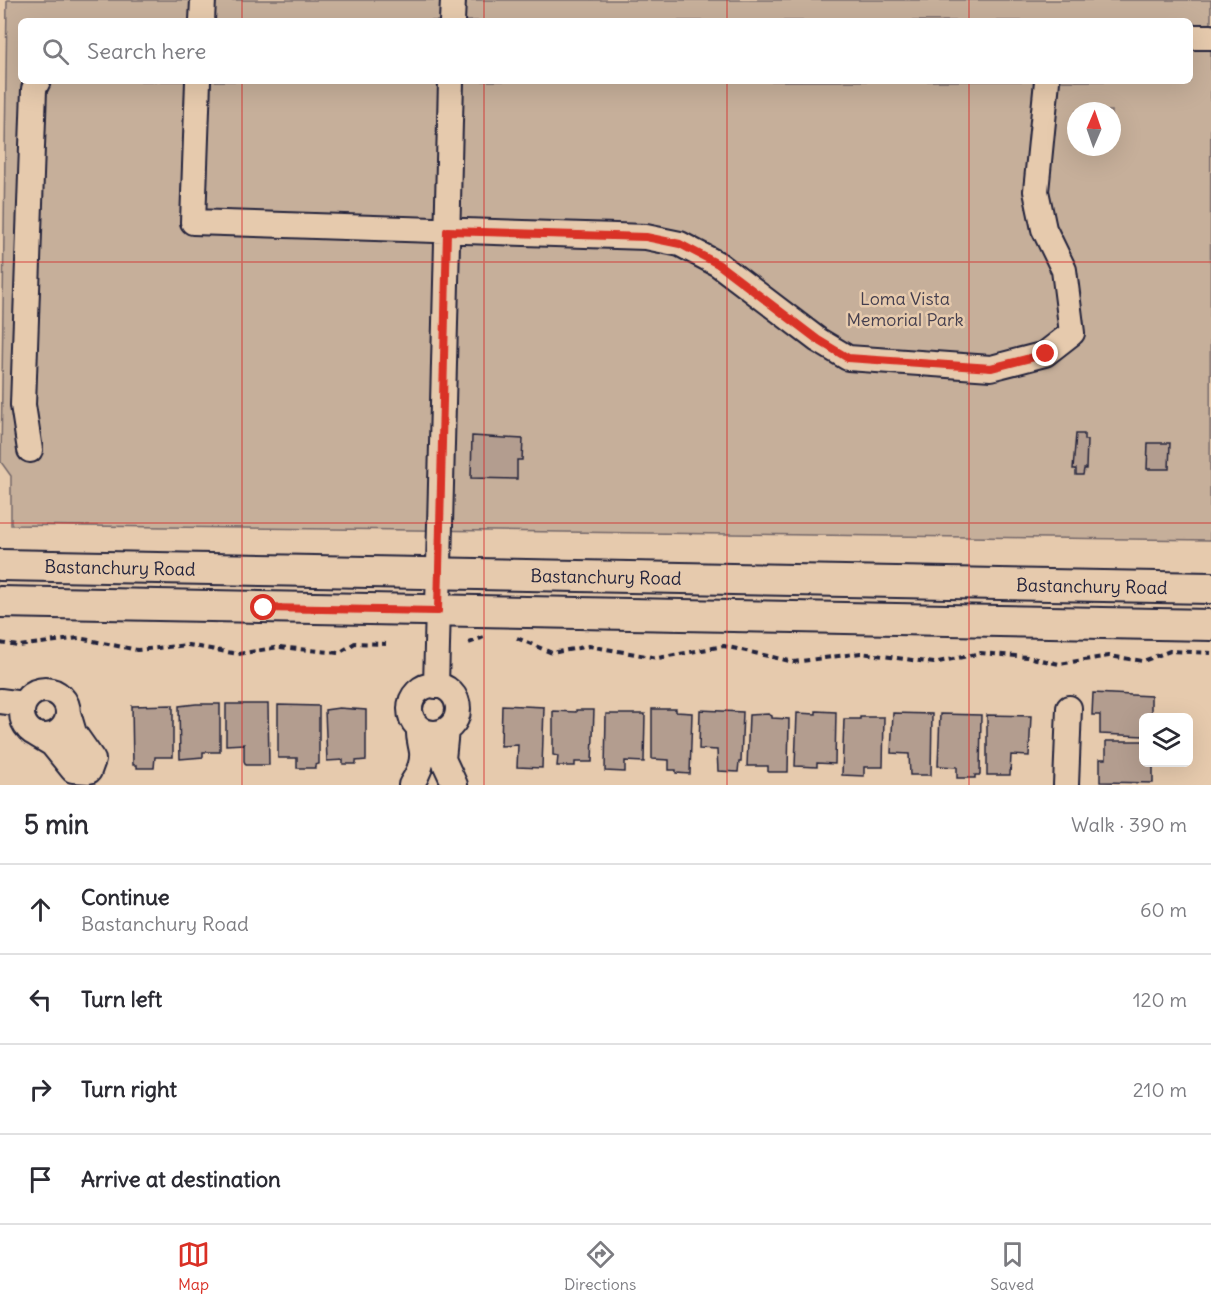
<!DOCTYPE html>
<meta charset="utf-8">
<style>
:root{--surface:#fff;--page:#f7f7f7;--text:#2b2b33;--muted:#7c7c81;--line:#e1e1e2;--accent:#d93025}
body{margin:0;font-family:Delius,sans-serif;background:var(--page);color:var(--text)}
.controls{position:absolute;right:18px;bottom:18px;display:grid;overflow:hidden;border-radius:9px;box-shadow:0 6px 24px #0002}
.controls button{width:54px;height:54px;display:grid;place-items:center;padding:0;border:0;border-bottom:2px solid var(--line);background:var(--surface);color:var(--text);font:30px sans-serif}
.compass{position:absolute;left:1067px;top:102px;width:54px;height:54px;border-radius:50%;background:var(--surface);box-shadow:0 6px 24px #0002;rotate:2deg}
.stop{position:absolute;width:18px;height:18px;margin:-14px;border:4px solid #d93025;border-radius:50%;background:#fff}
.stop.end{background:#d93025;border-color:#fff;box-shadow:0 2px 6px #0008}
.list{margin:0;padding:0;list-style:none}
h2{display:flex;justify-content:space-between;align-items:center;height:78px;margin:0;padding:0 24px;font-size:26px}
h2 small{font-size:20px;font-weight:400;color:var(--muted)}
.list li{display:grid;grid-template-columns:39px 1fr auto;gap:18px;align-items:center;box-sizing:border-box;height:90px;padding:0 24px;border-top:2px solid var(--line)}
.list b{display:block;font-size:22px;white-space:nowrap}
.list p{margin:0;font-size:20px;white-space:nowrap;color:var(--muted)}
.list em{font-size:20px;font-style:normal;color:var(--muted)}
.icon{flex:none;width:33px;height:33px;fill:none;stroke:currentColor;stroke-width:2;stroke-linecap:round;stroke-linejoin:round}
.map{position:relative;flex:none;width:1211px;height:785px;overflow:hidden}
.search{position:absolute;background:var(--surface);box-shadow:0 6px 24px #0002;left:18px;right:18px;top:18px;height:66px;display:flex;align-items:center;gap:15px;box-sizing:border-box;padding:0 21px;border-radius:9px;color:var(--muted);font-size:22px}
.sheet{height:438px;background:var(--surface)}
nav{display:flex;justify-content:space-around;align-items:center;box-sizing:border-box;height:84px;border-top:2px solid var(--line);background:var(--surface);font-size:16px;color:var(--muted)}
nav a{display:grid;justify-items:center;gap:3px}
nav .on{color:var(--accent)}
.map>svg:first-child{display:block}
</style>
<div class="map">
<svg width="1211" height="785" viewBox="0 0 1211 785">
<rect width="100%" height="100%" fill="#e6caad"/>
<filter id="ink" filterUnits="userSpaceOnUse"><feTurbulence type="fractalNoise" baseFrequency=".0167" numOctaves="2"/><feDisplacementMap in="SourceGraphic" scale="12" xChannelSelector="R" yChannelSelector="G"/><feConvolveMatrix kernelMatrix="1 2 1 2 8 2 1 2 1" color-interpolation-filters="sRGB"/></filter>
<g filter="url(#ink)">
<path fill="#c6af9a" stroke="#74686a" stroke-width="1.5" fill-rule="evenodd" d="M7,0H1211L1210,540L11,525V476L1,462ZM21,21H1190V81H21ZM1076,111H1112V147H1076Z"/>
<path fill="#b39d8f" stroke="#22223b" stroke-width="1.5" d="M1076,434H1084V440H1087L1086,469H1084L1083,475H1076V469H1073Z
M472,436L523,439L522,460H517V479L471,478Z
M1148,443H1170L1169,469H1147Z
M1093,693L1151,696V718H1144V736L1100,734V715H1092Z
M196,704H220V752H203V757L180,759L179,706Z
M226,704H268L269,765H246L244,761V744L226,745Z
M173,705V757H155L154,768H137V765H133L132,706Z
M278,705L319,706V764L315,765V768H297V758H278Z
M502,705L544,707L542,768L517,767L518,745L501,746Z
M339,708L366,710V760L356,761V764H343V760L327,761L325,710Z
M652,709H676V712L692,713L690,774L676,773V770H669V760L652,759Z
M576,710H594L592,762H575V766H557L558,756L553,755V711L576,712Z
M700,710L743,712L741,762H739L738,772L718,771L717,750L699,749Z
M816,711L836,712L835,764L817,763V767L795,766L797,713L816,714Z
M893,713L932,714L931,775H910L909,754L891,753Z
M606,714H645L644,762L625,761V772L605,771Z
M768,714L772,716V718L789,719L788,772H768V766H747L749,715Z
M940,714L981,715L980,775H975V778H957V767L938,766Z
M987,715L1031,716L1029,756L1011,755L1010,775H987Z
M860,717H884L883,767H864V776L842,775L844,719H860Z
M1106,741H1144V762H1153V783L1100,782V759H1106Z"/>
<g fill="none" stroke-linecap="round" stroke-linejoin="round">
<defs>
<path id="minor" d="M202,21L203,0
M452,21L453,0
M1190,37H1211
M198,81L193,222L646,237L680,244L718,264L818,340L848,358L991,368L1045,354L1072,333L1064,270L1044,229L1036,191L1047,81
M30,450L23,405L34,89L38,81
M410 709a24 24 0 1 1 48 0a24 24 0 1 1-48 0Z
M436,686L451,81
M22 713a23 23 0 1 1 46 0a23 23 0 1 1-46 0Z
M0,701L23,704
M68,713L74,733L93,760L89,771
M446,730L443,759L455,785
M37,735L52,744L73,770L89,771
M411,785C417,776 423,763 422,752C421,744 418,737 419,728
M1066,785L1069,708"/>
<g id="major">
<path id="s1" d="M0,565L1211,588"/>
<path d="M0,602L1211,625"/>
</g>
</defs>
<use href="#minor" stroke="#22223b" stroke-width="28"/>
<use href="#major" stroke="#22223b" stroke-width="34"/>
<path stroke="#22223b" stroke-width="4" stroke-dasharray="6 4.5" stroke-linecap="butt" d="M517,638L552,653L589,646L658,658L724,646L794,662L861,653L934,663L981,653L1027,657L1059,664L1109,656L1143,661L1170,651L1211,653
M0,643L18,646L79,638L137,650L188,645L238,654L279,647L339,653L355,643L386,644
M469,643L484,637"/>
<use href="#minor" stroke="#e6caad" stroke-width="24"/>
<use href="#major" stroke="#e6caad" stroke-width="30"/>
</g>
</g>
<g fill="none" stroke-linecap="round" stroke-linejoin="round" filter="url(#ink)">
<path stroke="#d93025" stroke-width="8" d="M264,608L438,611L447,231L646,237L680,244L718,264L818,340L848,358L991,368L1046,354"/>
</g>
<path fill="none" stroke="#d62828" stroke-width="1.5" stroke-opacity="0.55" d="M242,0V21M484,0V21M727,0V21M969,0V21M242,81V785M484,81V785M727,81V785M969,81V785M0,262H1211M0,523H1211"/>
<g text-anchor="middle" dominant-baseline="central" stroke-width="5" stroke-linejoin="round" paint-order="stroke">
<g font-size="18" fill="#433e4e" stroke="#e6caad">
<text x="905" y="298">Loma Vista<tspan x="905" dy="21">Memorial Park</tspan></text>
</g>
<g font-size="18" fill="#22223b" stroke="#e6caad">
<text stroke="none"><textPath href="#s1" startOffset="120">Bastanchury Road</textPath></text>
<text stroke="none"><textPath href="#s1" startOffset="606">Bastanchury Road</textPath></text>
<text stroke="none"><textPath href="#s1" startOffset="1092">Bastanchury Road</textPath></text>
</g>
</g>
</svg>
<div class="controls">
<button><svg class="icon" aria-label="layers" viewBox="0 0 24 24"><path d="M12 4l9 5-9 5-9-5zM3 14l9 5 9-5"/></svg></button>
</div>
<svg class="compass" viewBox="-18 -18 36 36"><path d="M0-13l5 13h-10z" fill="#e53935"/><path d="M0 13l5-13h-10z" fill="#7c7c81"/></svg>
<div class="stop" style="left:264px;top:608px"></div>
<div class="stop end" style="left:1046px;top:354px"></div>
<div class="search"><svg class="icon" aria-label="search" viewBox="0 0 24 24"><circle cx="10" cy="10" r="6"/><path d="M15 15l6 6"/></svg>Search here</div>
</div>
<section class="sheet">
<h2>5 min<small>Walk · 390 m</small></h2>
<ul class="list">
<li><svg class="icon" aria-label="ahead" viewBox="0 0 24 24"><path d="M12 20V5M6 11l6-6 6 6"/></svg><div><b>Continue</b><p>Bastanchury Road</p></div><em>60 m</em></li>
<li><svg class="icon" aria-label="left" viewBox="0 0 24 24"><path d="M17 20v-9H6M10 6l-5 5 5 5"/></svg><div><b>Turn left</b></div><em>120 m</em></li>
<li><svg class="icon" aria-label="right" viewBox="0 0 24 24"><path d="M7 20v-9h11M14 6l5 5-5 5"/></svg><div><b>Turn right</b></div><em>210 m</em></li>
<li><svg class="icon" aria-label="arrive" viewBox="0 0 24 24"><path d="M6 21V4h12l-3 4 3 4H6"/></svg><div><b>Arrive at destination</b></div></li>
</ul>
</section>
<nav>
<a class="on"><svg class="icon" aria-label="map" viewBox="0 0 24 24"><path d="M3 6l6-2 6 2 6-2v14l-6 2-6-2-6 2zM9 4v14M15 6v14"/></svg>Map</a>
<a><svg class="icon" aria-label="directions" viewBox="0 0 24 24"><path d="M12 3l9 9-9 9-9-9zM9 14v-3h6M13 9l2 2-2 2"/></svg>Directions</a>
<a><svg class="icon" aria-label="saved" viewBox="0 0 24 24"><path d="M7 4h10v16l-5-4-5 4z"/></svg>Saved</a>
</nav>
